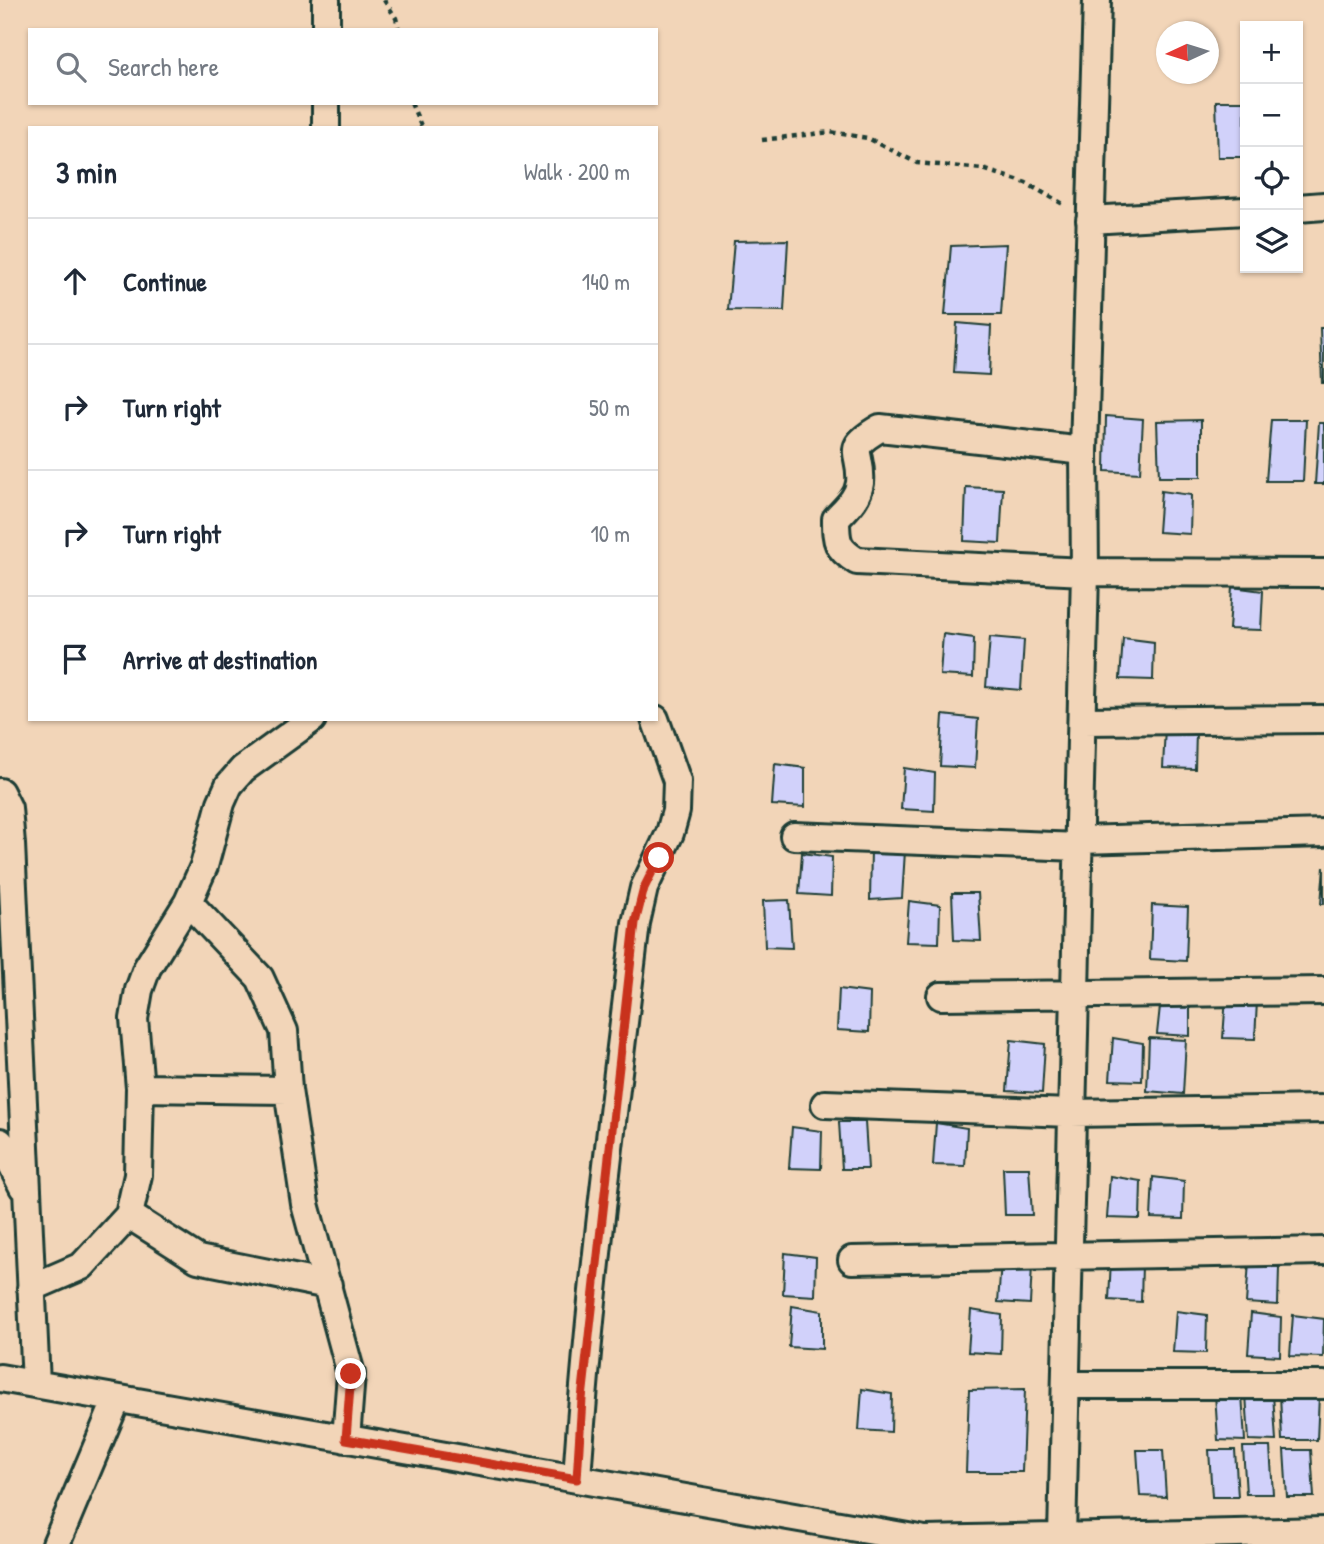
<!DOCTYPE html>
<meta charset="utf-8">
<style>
:root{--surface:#fff;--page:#f2f2f3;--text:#1f2937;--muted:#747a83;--line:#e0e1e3}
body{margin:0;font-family:"Patrick Hand",sans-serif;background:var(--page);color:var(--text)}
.controls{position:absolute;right:21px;top:21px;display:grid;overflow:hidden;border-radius:0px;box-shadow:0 2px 5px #0004}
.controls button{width:63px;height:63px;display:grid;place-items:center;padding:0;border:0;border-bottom:2px solid var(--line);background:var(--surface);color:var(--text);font:35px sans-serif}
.compass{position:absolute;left:1156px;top:21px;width:63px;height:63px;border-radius:50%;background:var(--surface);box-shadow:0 2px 5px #0004;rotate:266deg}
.stop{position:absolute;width:21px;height:21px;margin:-16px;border:5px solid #c8321e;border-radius:50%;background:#fff}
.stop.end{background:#c8321e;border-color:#fff;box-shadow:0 2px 7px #0008}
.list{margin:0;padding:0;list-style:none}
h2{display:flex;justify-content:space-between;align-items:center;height:91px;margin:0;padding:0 28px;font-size:30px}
h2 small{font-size:23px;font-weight:400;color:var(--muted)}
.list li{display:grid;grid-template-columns:46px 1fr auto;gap:21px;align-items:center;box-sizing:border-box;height:126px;padding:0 28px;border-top:2px solid var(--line)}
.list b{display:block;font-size:26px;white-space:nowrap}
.list em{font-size:23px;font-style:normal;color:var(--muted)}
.icon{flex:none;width:38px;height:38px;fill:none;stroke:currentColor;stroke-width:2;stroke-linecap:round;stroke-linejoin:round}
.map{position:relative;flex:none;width:1324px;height:1544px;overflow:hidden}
.search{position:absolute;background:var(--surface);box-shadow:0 2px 5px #0004;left:28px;top:28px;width:630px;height:77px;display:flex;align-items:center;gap:18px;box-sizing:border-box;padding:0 24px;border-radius:0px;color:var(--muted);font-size:26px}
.panel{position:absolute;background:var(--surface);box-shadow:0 2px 5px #0004;left:28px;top:126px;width:630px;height:595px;border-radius:0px}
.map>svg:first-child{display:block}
</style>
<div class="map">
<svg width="1324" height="1544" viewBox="0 0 1324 1544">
<rect width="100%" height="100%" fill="#f2d5b8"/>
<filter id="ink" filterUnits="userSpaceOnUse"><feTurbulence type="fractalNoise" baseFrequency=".0143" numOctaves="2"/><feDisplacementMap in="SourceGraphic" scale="14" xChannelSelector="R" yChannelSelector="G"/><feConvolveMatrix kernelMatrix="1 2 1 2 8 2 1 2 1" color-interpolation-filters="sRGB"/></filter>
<g filter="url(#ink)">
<path fill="#d1d1fa" stroke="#1f3d34" stroke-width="2" d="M1216,101H1245V157H1218Z
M788,240L784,311L728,310L734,241Z
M1006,244L1001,315H945L951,246Z
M957,323L991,326L989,375L954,373Z
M1320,328H1324V383H1322Z
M1106,416L1143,419L1140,473L1105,471Z
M1201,420V477H1159L1157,421Z
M1271,420H1306L1303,481H1266Z
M1319,423H1324V484H1315Z
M966,487L1003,489L1000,543L964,541Z
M1161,491L1191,495L1190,534L1158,532Z
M1232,587L1263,591L1261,630L1229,629Z
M943,634L974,638L973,677L940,675Z
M990,637L1024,640L1021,690L986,687Z
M1123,638L1154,642L1153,680L1120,679Z
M943,715L978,719L975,768L940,766Z
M1165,727L1196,731L1195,769L1163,768Z
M775,764L805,768V807L772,805Z
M904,768L935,773L934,811L901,809Z
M871,850L905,851L902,898L870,900Z
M802,853L832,857L831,896L799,894Z
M1324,867V904H1321Z
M952,893H978L981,941L954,940Z
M789,900L792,948L765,947L763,901Z
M909,901L940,905L939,943L906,942Z
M1152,905L1188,907L1186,961L1150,959Z
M839,989L870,993L869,1032L837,1030Z
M1161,997L1190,998V1036L1157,1034Z
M1226,997L1257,1001L1255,1039L1223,1038Z
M1113,1038L1143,1043L1142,1081L1110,1080Z
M1149,1038L1186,1040L1183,1094L1147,1091Z
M1011,1040L1045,1044L1042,1093L1007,1091Z
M839,1122H865L868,1169H842Z
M936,1123L967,1128L965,1166L933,1165Z
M792,1127L822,1131L821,1169L789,1168Z
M1003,1168H1029L1032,1215H1005Z
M1110,1176L1141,1181L1140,1219L1107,1218Z
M1153,1177L1184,1181L1183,1219L1151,1218Z
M785,1253L816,1257L815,1296L783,1294Z
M1111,1259L1142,1264L1141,1302L1109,1300Z
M1249,1262L1279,1267L1278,1305L1246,1303Z
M1001,1263L1032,1265L1030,1304L998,1302Z
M792,1306L822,1311V1349L789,1347Z
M971,1310L1002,1315L1001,1354L968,1352Z
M1176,1311L1207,1315L1206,1353L1173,1352Z
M1251,1313L1281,1317L1280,1356L1248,1354Z
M1293,1315L1324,1319L1323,1357L1290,1356Z
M862,1389L892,1394L891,1432L859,1430Z
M1025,1389L1022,1472H966L969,1390Z
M1280,1393L1319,1395L1317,1440H1282Z
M1215,1394H1242L1245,1441L1218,1440Z
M1246,1394H1273L1276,1441L1249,1440Z
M1243,1447H1270L1273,1494H1246Z
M1137,1450H1163L1166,1497L1140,1496Z
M1209,1450H1235L1238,1497H1212Z
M1284,1450H1311L1314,1497H1287Z"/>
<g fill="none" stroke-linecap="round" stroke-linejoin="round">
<defs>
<path id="minor" d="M326,0V30
M326,103V128
M1298,208L1324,206
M1090,220L1245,211
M1084,451L880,428C842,450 863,451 860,483C858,498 846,508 836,519C836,542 837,549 857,561L1085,572L1324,573
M1082,721L1324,719
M0,792L8,808L11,844L36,1384
M794,836L1079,847
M1079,840L1324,833
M188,902L260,978L284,1031L288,1090L305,1204L351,1374L346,1439
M941,996L1324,991
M140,1088L288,1090
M825,1104L1071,1113L1324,1109
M0,1142L23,1187
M129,1215L198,1259L328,1285
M852,1260L1324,1251
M31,1288L82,1266L129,1215L138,1175L140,1088L134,1019L139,990L147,968L188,902L204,866L221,803L229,785L243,769L312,719
M0,1378L925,1540L1324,1531
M1066,1385H1324
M577,1479C589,1294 614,1108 636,923L644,888L670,833L676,811L677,781L655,719
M56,1544L117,1399
M1056,1544L1062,1537L1085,572L1084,451L1097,0"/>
</defs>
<use href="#minor" stroke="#1f3d34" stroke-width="32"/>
<path stroke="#1f3d34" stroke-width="4.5" stroke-dasharray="5 5" stroke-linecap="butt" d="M384,0L396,18L399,30
M411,103L422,128
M762,140L830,132L868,138L917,163L983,169L1026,183L1065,205"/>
<use href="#minor" stroke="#f2d5b8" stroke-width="26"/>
</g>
</g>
<g fill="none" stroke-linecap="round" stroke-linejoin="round" filter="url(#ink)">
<path stroke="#c8321e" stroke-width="9" d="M351,1374L346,1439L577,1479L582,1399L635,923L644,888L659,858"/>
</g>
</svg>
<div class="controls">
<button>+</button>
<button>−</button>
<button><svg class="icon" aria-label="locate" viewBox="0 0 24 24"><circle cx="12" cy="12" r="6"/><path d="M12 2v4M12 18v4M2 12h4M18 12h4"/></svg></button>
<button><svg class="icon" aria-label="layers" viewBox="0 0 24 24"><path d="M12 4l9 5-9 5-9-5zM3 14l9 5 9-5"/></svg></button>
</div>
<svg class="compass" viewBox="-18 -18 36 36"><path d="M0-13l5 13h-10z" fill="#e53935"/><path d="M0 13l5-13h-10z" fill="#747a83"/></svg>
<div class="stop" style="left:659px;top:858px"></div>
<div class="stop end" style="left:351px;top:1374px"></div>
<div class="search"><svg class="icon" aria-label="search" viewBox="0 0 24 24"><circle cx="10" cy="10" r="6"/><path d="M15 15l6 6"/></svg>Search here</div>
<section class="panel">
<h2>3 min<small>Walk · 200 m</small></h2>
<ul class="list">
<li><svg class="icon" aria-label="ahead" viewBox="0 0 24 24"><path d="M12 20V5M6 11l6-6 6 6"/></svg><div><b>Continue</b></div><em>140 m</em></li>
<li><svg class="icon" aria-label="right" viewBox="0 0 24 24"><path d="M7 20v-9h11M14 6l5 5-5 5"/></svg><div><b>Turn right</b></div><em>50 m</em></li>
<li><svg class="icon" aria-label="right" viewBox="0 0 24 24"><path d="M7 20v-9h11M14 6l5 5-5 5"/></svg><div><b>Turn right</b></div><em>10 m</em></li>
<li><svg class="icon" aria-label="arrive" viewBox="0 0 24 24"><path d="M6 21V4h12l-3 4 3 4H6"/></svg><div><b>Arrive at destination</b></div></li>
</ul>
</section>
</div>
